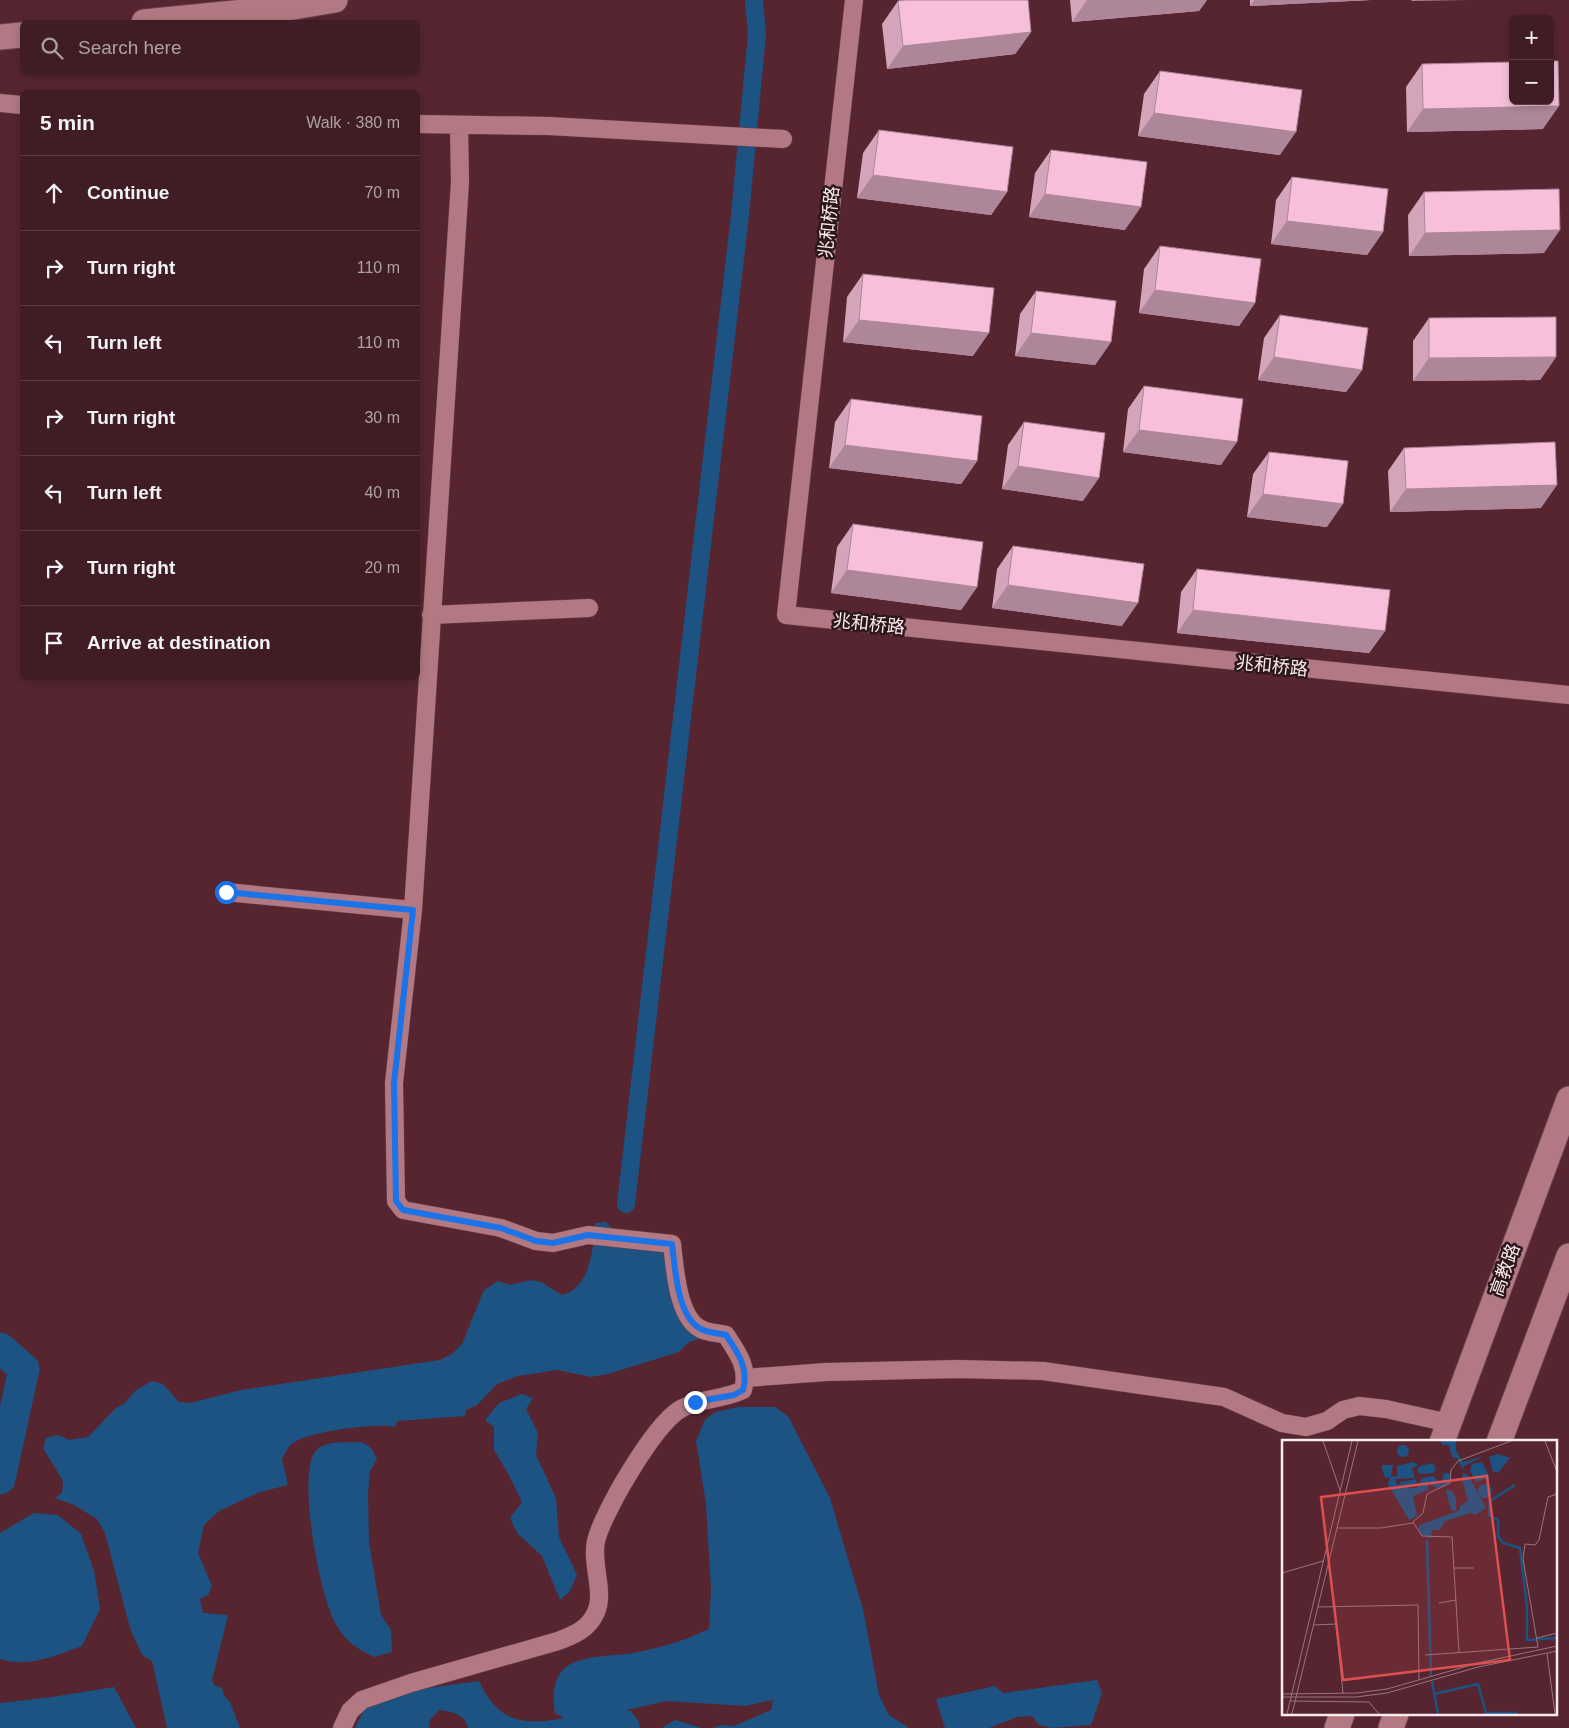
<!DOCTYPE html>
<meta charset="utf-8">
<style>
:root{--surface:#401c24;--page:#4b2931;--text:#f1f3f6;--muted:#aea1a6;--line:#593a41}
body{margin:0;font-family:Arial,"Noto Sans SC",sans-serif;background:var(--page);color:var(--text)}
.controls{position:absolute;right:15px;top:15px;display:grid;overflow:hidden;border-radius:8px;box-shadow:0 2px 8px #0003}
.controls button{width:45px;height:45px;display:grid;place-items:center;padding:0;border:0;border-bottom:1px solid var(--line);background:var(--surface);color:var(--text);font:25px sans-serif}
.stop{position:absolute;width:15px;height:15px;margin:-11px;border:4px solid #1a73e8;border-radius:50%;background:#fff}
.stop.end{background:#1a73e8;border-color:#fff;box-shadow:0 1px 5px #0008}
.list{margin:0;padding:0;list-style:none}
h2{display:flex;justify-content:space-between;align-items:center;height:65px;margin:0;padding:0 20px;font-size:21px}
h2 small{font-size:16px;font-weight:400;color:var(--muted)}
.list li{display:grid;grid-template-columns:32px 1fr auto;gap:15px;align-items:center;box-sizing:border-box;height:75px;padding:0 20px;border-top:1px solid var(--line)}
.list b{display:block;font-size:19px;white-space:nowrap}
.list em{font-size:16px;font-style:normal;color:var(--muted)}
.icon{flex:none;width:28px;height:28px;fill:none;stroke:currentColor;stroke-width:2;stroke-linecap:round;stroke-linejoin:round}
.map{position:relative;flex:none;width:1569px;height:1728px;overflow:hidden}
.search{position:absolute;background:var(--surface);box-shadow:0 2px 8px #0003;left:20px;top:20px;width:400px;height:55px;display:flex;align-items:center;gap:12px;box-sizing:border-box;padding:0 18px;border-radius:8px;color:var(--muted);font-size:19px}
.panel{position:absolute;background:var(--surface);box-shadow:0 2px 8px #0003;left:20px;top:90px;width:400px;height:590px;border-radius:8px}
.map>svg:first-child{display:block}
</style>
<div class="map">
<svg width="1569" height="1728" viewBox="0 0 1569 1728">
<rect width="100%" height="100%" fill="#562530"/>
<path fill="#1d5383" d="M606,1222C615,1231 624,1245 637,1249C646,1252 655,1246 665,1252L670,1279L700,1318L699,1339L689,1342L679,1352L608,1374L591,1377L557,1370L518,1376L497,1384L477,1405L466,1410L465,1416L397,1421L395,1427C379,1422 305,1432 293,1443C288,1446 285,1454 282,1459L288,1485L260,1492L219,1511L204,1525L198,1553L212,1586L208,1595L200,1599L203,1613L228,1615L212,1680L214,1685L222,1688L224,1696L230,1702L240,1728H167L152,1661L142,1655L130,1628L105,1533L97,1519L74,1505L55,1498L62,1493L63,1481L43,1448L46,1438L58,1435L69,1440L88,1437L117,1407L124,1404L136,1390L152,1381L163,1384L179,1402L190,1403L241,1390L440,1360L452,1354L462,1344L484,1290L498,1281L510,1285L531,1280L541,1282L562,1295C590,1289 594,1247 595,1223Z
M522,1394L533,1398L526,1409L538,1433L536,1455L556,1498L559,1537L577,1575L570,1591L560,1600L542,1556L517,1533L510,1518L522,1502L509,1475L494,1450V1427L485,1420L499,1403Z
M739,1407H775L788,1416L830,1498L863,1609L879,1695L889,1715L909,1728H712L722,1725L734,1726L771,1710L773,1700L745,1706L666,1701L626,1710L631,1711L639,1722L640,1728H468C466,1715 451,1711 439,1710L430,1720L429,1728H355L371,1696L479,1681C498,1722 522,1726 564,1718L555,1713C552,1697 553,1674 569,1665C586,1655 614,1656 633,1653C660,1648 684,1641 709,1629L711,1589L706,1504L696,1441L705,1420L715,1412Z
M362,1442L372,1449L377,1459L370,1471L368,1494L369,1542L381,1615L391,1630L392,1652L374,1657C357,1648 348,1644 337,1626C320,1601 297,1476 315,1452C324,1439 349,1443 362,1442Z
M34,1513L58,1515L81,1534L94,1571L100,1609L82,1646C54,1656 29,1668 0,1659V1533Z
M1097,1680L1102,1693L1091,1725L1052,1728L1039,1725L1032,1716L1017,1717L989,1728H945L936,1699L995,1686L1003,1693Z
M114,1687L136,1728H0V1703L52,1697Z
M675,1720L702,1728H662Z"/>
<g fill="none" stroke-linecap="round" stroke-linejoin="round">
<path stroke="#1d5383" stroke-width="18" d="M626,1204L740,215L757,34L754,0"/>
<path stroke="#1d5383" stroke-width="31" d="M0,1348L24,1369L0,1479"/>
<defs>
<path id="street" d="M854,0L786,615L1569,695
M0,103L22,105
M418,124L549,126L783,139
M431,615L589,608
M226,892L413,910
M746,1378L826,1372L959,1369L1043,1371L1224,1397L1282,1423L1306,1427L1327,1421L1343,1410L1359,1406L1386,1409L1449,1423
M342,1728L350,1711L362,1700L411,1683L558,1641C574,1635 589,1629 596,1612C605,1592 591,1564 596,1541C603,1512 653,1427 679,1410C698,1398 723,1400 743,1390C749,1368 738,1353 726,1335C719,1333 710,1333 703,1330C677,1320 675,1267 672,1244L588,1235L553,1243L536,1241L501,1228L403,1210L396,1201L394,1083L413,910L460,182L459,125"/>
<path id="secondary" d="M144,22L294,7L335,0
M0,37L22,35
M1442,1442L1569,1099
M1499,1442L1569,1256
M1337,1728L1342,1714
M1391,1728L1396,1714"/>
</defs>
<use href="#street" stroke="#68414c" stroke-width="19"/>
<use href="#secondary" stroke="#68414c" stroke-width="27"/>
<use href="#street" stroke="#b27982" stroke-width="18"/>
<use href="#secondary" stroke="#b27982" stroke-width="25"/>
</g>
<path fill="#d4a4bb" d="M1070,0H1207L1199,11L1072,22Z
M1250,0H1371L1250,6Z
M898,1L1031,32L1015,54L887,69L882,24Z
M1422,64L1543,129L1407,132L1406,87Z
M1160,71L1280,155L1138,136L1144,94Z
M879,130L1007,192L991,215L857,198L863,153Z
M1051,150L1125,230L1029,217L1035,173Z
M1292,177L1383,232L1367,255L1271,244L1276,200Z
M1424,192L1544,253L1409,256L1408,215Z
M1160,246L1255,303L1239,326L1139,313L1144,269Z
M863,274L973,356L843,342L847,297Z
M1036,291L1111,342L1095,365L1015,356L1020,314Z
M1280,315L1362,370L1346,392L1258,380L1264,338Z
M1429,318L1556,357L1540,380L1413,381V341Z
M1144,386L1221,465L1123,452L1128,409Z
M851,399L977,461L961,484L829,468L835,422Z
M1024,422L1083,501L1002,489L1008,445Z
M1404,448L1541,508L1390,512L1388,471Z
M1269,452L1327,527L1247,517L1253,474Z
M853,524L977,587L961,610L831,593L837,547Z
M1013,546L1122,626L992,608L997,569Z
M1197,569L1385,631L1369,653L1177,633L1181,592Z"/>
<path fill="#ad8699" d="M1087,0H1207L1199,11L1072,22Z
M1254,0H1371L1250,6Z
M1412,0H1467L1411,1Z
M1031,32L1015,54L887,69L903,46Z
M1559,106L1543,129L1407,132L1423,109Z
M1154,113L1296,132L1280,155L1138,136Z
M873,175L1007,192L991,215L857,198Z
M1045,194L1141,207L1125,230L1029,217Z
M1287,221L1383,232L1367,255L1271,244Z
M1560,230L1544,253L1409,256L1425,233Z
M1155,290L1255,303L1239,326L1139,313Z
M859,320L989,333L973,356L843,342Z
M1031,333L1111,342L1095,365L1015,356Z
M1274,357L1362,370L1346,392L1258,380Z
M1556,357L1540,380L1413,381L1429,358Z
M1139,430L1237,442L1221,465L1123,452Z
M845,445L977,461L961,484L829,468Z
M1018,466L1099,478L1083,501L1002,489Z
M1557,485L1541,508L1390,512L1406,489Z
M1263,494L1343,504L1327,527L1247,517Z
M847,570L977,587L961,610L831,593Z
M1008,585L1138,603L1122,626L992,608Z
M1193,610L1385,631L1369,653L1177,633Z"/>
<path fill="#f7bfda" stroke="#ad8699" d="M905,0H1028L1031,32L903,46L898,1Z
M1550,61H1558L1559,106L1423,109L1422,64L1513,62V101H1550Z
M1160,71L1302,90L1296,132L1154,113Z
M879,130L1013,147L1007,192L873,175Z
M1051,150L1147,162L1141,207L1045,194Z
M1292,177L1388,189L1383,232L1287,221Z
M1559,189L1560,230L1425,233L1424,192Z
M1160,246L1261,259L1255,303L1155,290Z
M863,274L994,288L989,333L859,320Z
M1036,291L1116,301L1111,342L1031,333Z
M1280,315L1368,328L1362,370L1274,357Z
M1556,317V357L1429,358V318Z
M1144,386L1243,399L1237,442L1139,430Z
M851,399L982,416L977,461L845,445Z
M1024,422L1105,433L1099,478L1018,466Z
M1555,442L1557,485L1406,489L1404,448Z
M1269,452L1348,461L1343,504L1263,494Z
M853,524L983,542L977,587L847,570Z
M1013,546L1144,564L1138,603L1008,585Z
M1197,569L1390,590L1385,631L1193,610Z"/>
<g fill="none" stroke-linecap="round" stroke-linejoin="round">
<path stroke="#1a73e8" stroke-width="6" d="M226,892L413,910L394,1083L396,1201L403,1210L501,1228L536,1241L553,1243L588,1235L672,1244C675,1267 677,1320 703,1330C710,1333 719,1333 726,1335C738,1353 749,1368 743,1390L734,1395L695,1402"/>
</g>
<g text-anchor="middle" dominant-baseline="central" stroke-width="5" stroke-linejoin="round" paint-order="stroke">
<g font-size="18" fill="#fbedef" stroke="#2d171b">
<text transform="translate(829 222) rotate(-84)">兆和桥路</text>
<text transform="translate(869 624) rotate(6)">兆和桥路</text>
<text transform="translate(1272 666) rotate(6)">兆和桥路</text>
<text transform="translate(1505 1270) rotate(-70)">高教路</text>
</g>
</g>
<g transform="translate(1282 1440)">
<rect width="275" height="275" fill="#562530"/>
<path d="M159,1H174V11L181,22L202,16L182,26L181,30L175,18L170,17L167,5H160ZM115 11a6 6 0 1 1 12 0a6 6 0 1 1-12 0ZM216,14L228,18L216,33L211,31L207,17ZM132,22L136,26L130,28L133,38L113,39L116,46L119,42L134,39L135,45L124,48H135L140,38L151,36L159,44L162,33H167L168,37L166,45L155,48L146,44V50L131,56L135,76L127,80L106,44L108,37L103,38L99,25H111L109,35L112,37L115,36V26ZM200,22L208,38L194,42L188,31L190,24ZM151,23L154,29L152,33L137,34L135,29L138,26ZM181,33L186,35L204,68L193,75L189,73L163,81L158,90H150L149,98L141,96L136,89L138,85L178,70V66L186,61L180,39ZM196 51a7 7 0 1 1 14 0a7 7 0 1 1-14 0ZM164,50H169L174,58V71L169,70Z" fill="#1d5383"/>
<path fill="none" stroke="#1d5383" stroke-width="2.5" d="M233,45L208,61L207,75L216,80V96L221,103L238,108L245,167V200L275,198M145,100L149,236M150,241L156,274M152,254L196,244L204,273H236"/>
<path fill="none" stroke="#98757c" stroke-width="1" d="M41,1L58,50M263,1L275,32M55,88H99L131,83M172,128H192M0,133L41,121M157,163L174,160M36,167L136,165L137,240M32,185L54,184L61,253M255,198L275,193M177,212L170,97L140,96L131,82L141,73L145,54L168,43L169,30L176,21L229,1M265,213L273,274M143,215L256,207L241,119L243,104L253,105L257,100L266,57L275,54M0,254L75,253L105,249L196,223L275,206M0,257H74L105,253L196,227L275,211M8,261L87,262L97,274M5,274L70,1M10,274L76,1"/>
<path fill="#dd4f50" fill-opacity="0.15" stroke="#dd4f50" stroke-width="2.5" d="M205,36L228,220L61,240L39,57Z"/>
<rect width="275" height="275" fill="none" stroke="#fbedef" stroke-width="2.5"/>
</g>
</svg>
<div class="controls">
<button>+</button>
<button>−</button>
</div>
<div class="stop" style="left:226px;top:892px"></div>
<div class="stop end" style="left:695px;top:1402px"></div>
<div class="search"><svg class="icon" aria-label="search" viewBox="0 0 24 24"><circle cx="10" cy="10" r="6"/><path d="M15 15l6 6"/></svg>Search here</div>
<section class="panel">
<h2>5 min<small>Walk · 380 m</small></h2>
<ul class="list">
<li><svg class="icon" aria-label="ahead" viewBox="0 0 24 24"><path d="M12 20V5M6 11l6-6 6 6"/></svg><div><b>Continue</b></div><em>70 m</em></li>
<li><svg class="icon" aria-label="right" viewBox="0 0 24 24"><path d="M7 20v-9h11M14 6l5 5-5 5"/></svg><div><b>Turn right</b></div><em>110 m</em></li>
<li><svg class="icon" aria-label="left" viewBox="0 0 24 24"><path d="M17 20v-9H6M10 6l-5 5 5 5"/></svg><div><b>Turn left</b></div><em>110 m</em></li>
<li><svg class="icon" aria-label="right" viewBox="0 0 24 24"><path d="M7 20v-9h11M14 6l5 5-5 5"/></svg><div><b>Turn right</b></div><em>30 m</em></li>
<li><svg class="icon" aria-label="left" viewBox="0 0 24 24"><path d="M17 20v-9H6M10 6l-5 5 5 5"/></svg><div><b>Turn left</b></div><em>40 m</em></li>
<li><svg class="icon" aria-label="right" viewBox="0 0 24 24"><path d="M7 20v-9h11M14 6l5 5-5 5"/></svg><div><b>Turn right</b></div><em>20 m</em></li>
<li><svg class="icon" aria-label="arrive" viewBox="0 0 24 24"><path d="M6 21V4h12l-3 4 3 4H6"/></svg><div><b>Arrive at destination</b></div></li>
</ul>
</section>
</div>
